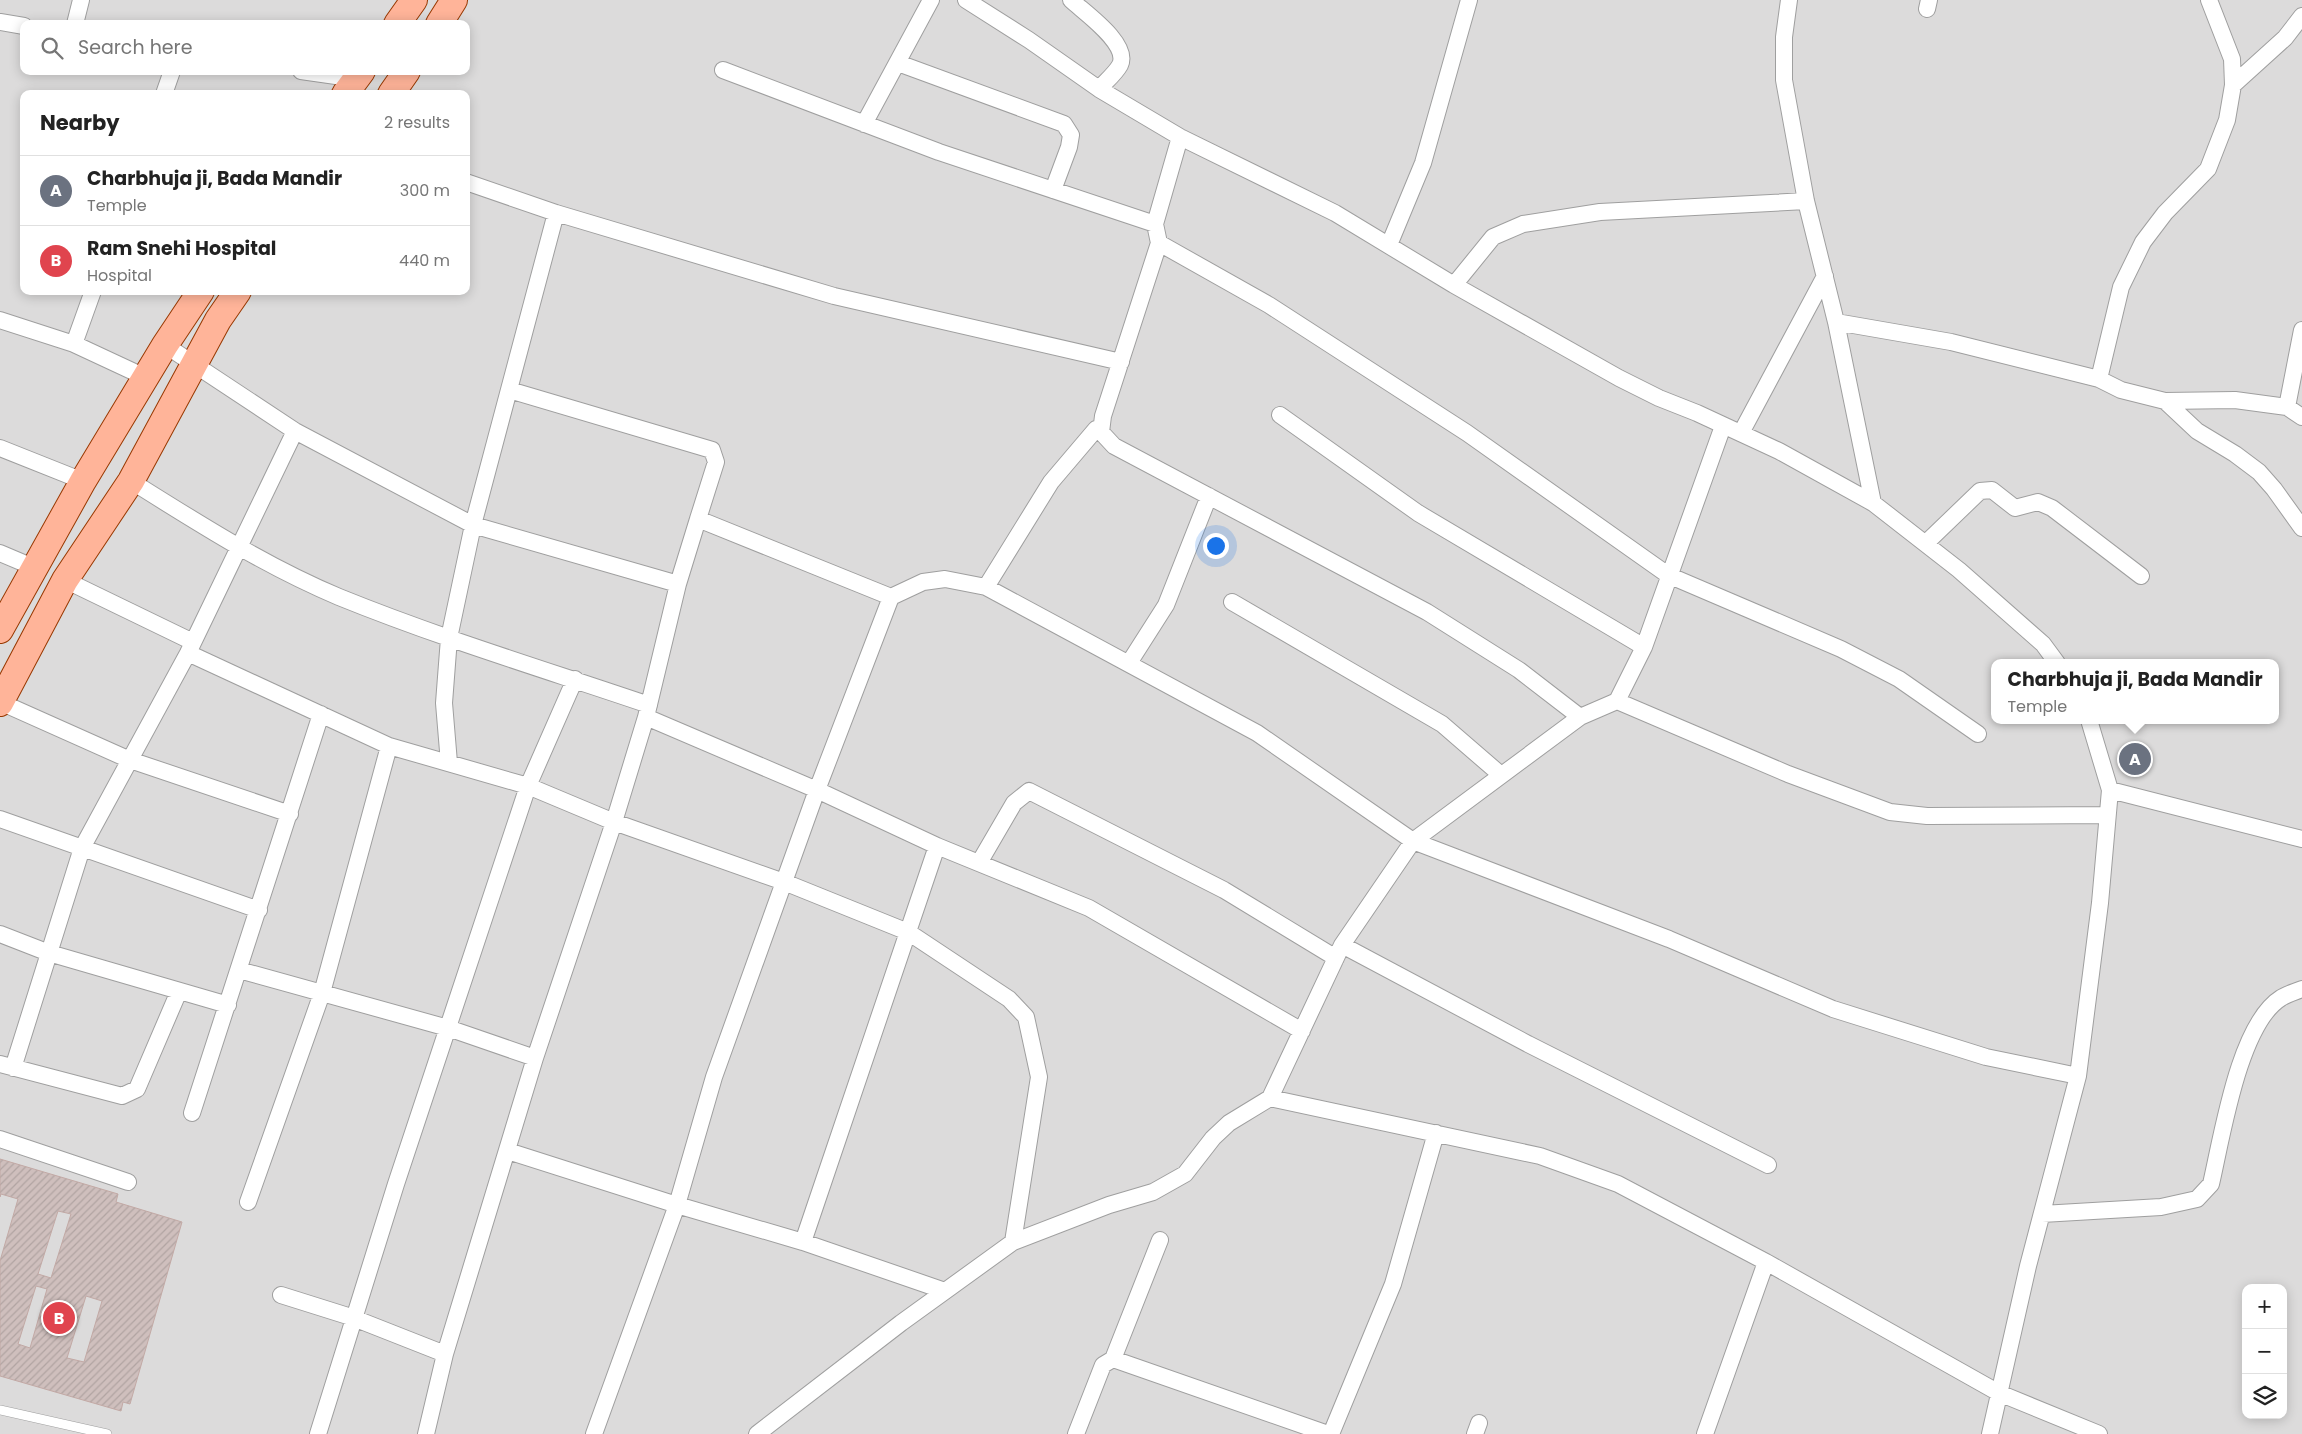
<!DOCTYPE html>
<meta charset="utf-8">
<style>
:root{--surface:#fff;--page:#f2f2f2;--text:#222;--muted:#767676;--line:#e0e0e0;--accent:#cc003e}
body{margin:0;font-family:Poppins,sans-serif;background:var(--page);color:var(--text)}
.controls{position:absolute;right:15px;bottom:15px;display:grid;overflow:hidden;border-radius:10px;box-shadow:0 2px 12px #0003}
.controls button{width:45px;height:45px;display:grid;place-items:center;padding:0;border:0;border-bottom:1px solid var(--line);background:var(--surface);color:var(--text);font:25px sans-serif}
.you{position:absolute;left:1215px;top:545px;width:18px;height:18px;margin:-12px;border:4px solid #fff;border-radius:50%;background:#1a73e8;box-shadow:0 0 0 8px #1a73e833}
.badge{display:grid;place-items:center;width:32px;height:32px;border-radius:50%;background:var(--accent);color:#fff;font-size:16px;font-weight:700}
.pin{position:absolute;translate:-50% -50%;border:2px solid #fff;box-shadow:0 1px 5px #0006}
.popup{position:absolute;left:1991px;top:659px;width:288px;height:65px;box-sizing:border-box;display:grid;place-content:center;border-radius:10px;background:var(--surface);filter:drop-shadow(0 1px 4px #0005);font-size:16px;white-space:nowrap;color:var(--muted)}
.popup b{font-size:19px;color:var(--text)}
.popup::after{content:'';position:absolute;left:50%;top:100%;margin-left:-10px;border:10px solid transparent;border-top-color:var(--surface)}
.list{margin:0;padding:0;list-style:none}
h2{display:flex;justify-content:space-between;align-items:center;height:65px;margin:0;padding:0 20px;font-size:21px}
h2 small{font-size:16px;font-weight:400;color:var(--muted)}
.list li{display:grid;grid-template-columns:32px 1fr auto;gap:15px;align-items:center;box-sizing:border-box;height:70px;padding:0 20px;border-top:1px solid var(--line)}
.list b{display:block;font-size:19px;white-space:nowrap}
.list p{margin:0;font-size:16px;white-space:nowrap;color:var(--muted)}
.list em{font-size:16px;font-style:normal;color:var(--muted)}
.icon{flex:none;width:28px;height:28px;fill:none;stroke:currentColor;stroke-width:2;stroke-linecap:round;stroke-linejoin:round}
.map{position:relative;flex:none;width:2302px;height:1434px;overflow:hidden}
.search{position:absolute;background:var(--surface);box-shadow:0 2px 12px #0003;left:20px;top:20px;width:450px;height:55px;display:flex;align-items:center;gap:12px;box-sizing:border-box;padding:0 18px;border-radius:10px;color:var(--muted);font-size:19px}
.panel{position:absolute;background:var(--surface);box-shadow:0 2px 12px #0003;left:20px;top:90px;width:450px;height:205px;border-radius:10px}
.map>svg:first-child{display:block}
</style>
<div class="map">
<svg width="2302" height="1434" viewBox="0 0 2302 1434">
<defs>
<pattern id="building-hatch" width="6" height="6" patternUnits="userSpaceOnUse" patternTransform="scale(1.25)"><rect width="6" height="6" fill="#cfbfbd"/><path d="M-1 1l2-2M0 6l6-6M5 7l2-2" fill="none" stroke="#b1a4a2"/></pattern>
</defs>
<rect width="100%" height="100%" fill="#f0e8e4"/>
<path fill="#dcdbdb" fill-rule="evenodd" d="M0,0H2302V1434H0ZM24,24H466V71H24ZM24,94H466V291H24ZM1995,663H2275V720H1995ZM2246,1288H2283V1415H2246Z"/>
<path fill="url(#building-hatch)" stroke="#c2a9a5" fill-rule="evenodd" d="M0,1159L118,1194L116,1202L182,1222L130,1404L123,1402L121,1411L0,1376V1261L18,1199L1,1194L0,1197ZM58,1211L71,1214L51,1278L38,1274ZM36,1286L47,1289L30,1348L18,1344ZM86,1296L102,1301L84,1362L67,1358Z"/>
<g fill="none" stroke-linecap="round" stroke-linejoin="round">
<defs>
<path id="service" d="M0,1410L107,1434"/>
<path id="minor" d="M966,0L1029,40L1099,89L1180,137L1335,213L1454,285L1619,378L1659,398L1697,413L1779,451L1873,503L1959,570L2043,644L2057,663
M1071,0C1085,13 1130,44 1120,65C1115,74 1105,82 1099,89
M1789,0L1784,37V80L1806,201L1836,322L1873,503
M2209,0L2232,59L2233,85L2227,120L2208,169L2165,213L2143,242L2121,287L2099,379L2121,390L2165,401L2235,400L2287,407L2302,417
M1927,9L1929,0
M0,22L24,26
M75,24L81,0
M898,63L1064,124L1071,135L1069,147L1053,190
M723,70L939,152L1155,224
M301,71L357,79
M2233,85L2285,38L2302,16
M164,94L172,71
M864,124L931,0
M1180,137L1155,224L1159,243L1103,416L1101,432L1114,446L1427,612L1519,670L1580,717
M466,182L556,213L834,296L1121,362
M1159,243L1269,305L1467,433L1668,575L1841,649L1899,679L1978,734
M1389,245L1423,163L1469,0
M1454,285L1493,237L1523,224L1600,212L1806,201
M0,320L74,344L147,378
M1836,322L1951,342L2099,379
M74,344L93,291
M165,345L295,431L473,525L678,584L698,519L891,597L817,790L714,1077L677,1205L594,1434
M509,390L712,450L716,462L698,519
M2165,401L2197,431L2235,454L2259,472L2274,489L2302,528
M2287,407L2302,330
M1280,415L1418,513L1644,647
M1741,433L1825,276
M0,448L83,481
M131,481C198,523 265,566 339,597C440,638 546,670 649,705
M1926,543L1980,491L1992,490L2015,508L2038,502L2052,508L2141,576
M0,553L33,567
M65,580L193,642
M986,587L1051,482L1096,429L1101,432
M891,597L923,582L945,579L986,587L1257,733L1413,841L1669,939L1833,1009L1986,1057L2078,1076
M1232,602L1442,724L1501,775
M188,653L389,746L528,786L614,822L784,882L908,932L1009,999L1026,1017L1039,1077L1013,1242
M1129,663L1166,605L1209,496
M1617,701L1788,774L1890,812L1927,816L2107,815
M0,702L130,760L290,814
M646,717L817,790L937,846L1089,908L1302,1031
M449,763L444,703L449,638L473,525L556,213
M2110,790L2302,839
M0,819L259,910
M979,863L1014,803L1029,791L1224,890L1336,958
M0,934L49,953L228,1005
M1342,945L1528,1044L1768,1165
M239,970L448,1028L535,1058
M0,1064L122,1096L137,1089L179,991
M13,1068L82,848L188,653L295,431
M1270,1098L1540,1156L1618,1184L1766,1262L1999,1393L2099,1434
M192,1113L321,714
M0,1139L128,1182
M508,1151L677,1205L803,1242L945,1291
M248,1202L322,993L389,746
M2042,1214L2161,1207L2197,1199L2211,1184C2222,1137 2239,1024 2281,998C2287,994 2295,992 2302,989
M803,1242L937,846
M281,1295L351,1317L445,1354
M1113,1359L1160,1240
M318,1434L396,1184L528,786L575,679
M426,1434L445,1354L535,1058L614,822L646,717L678,584
M757,1434L901,1323L1013,1242L1109,1205L1153,1192L1185,1174L1213,1138L1229,1123L1270,1098L1342,945L1413,841L1580,717L1617,701L1644,647L1723,426
M1076,1434L1103,1365L1113,1359L1328,1434
M1331,1434L1393,1284L1436,1133
M1475,1434L1479,1423
M1705,1434L1766,1262
M1990,1434L2028,1266L2078,1076L2100,903L2110,790L2089,720"/>
<path id="primary" d="M397,24L414,0
M439,24L454,0
M345,94L362,71
M391,94L407,71
M0,630L83,481L165,345L201,291
M0,703L65,580L131,481L218,320L238,291"/>
</defs>
<use href="#service" stroke="#9f9f9f" stroke-width="10"/>
<use href="#minor" stroke="#9f9f9f" stroke-width="18"/>
<use href="#primary" stroke="#983800" stroke-width="28"/>
<use href="#service" stroke="#fff" stroke-width="9"/>
<use href="#minor" stroke="#fff" stroke-width="16"/>
<use href="#primary" stroke="#ffb499" stroke-width="26"/>
</g>
</svg>
<div class="controls">
<button>+</button>
<button>−</button>
<button><svg class="icon" aria-label="layers" viewBox="0 0 24 24"><path d="M12 4l9 5-9 5-9-5zM3 14l9 5 9-5"/></svg></button>
</div>
<div class="you"></div>
<div class="pin badge" style="left:2135px;top:759px;background:#6b7280">A</div>
<div class="popup"><b>Charbhuja ji, Bada Mandir</b>Temple</div>
<div class="pin badge" style="left:59px;top:1318px;background:#e0444e">B</div>
<div class="search"><svg class="icon" aria-label="search" viewBox="0 0 24 24"><circle cx="10" cy="10" r="6"/><path d="M15 15l6 6"/></svg>Search here</div>
<section class="panel">
<h2>Nearby<small>2 results</small></h2>
<ul class="list">
<li><span class="badge" style="background:#6b7280">A</span><div><b>Charbhuja ji, Bada Mandir</b><p>Temple</p></div><em>300 m</em></li>
<li><span class="badge" style="background:#e0444e">B</span><div><b>Ram Snehi Hospital</b><p>Hospital</p></div><em>440 m</em></li>
</ul>
</section>
</div>
